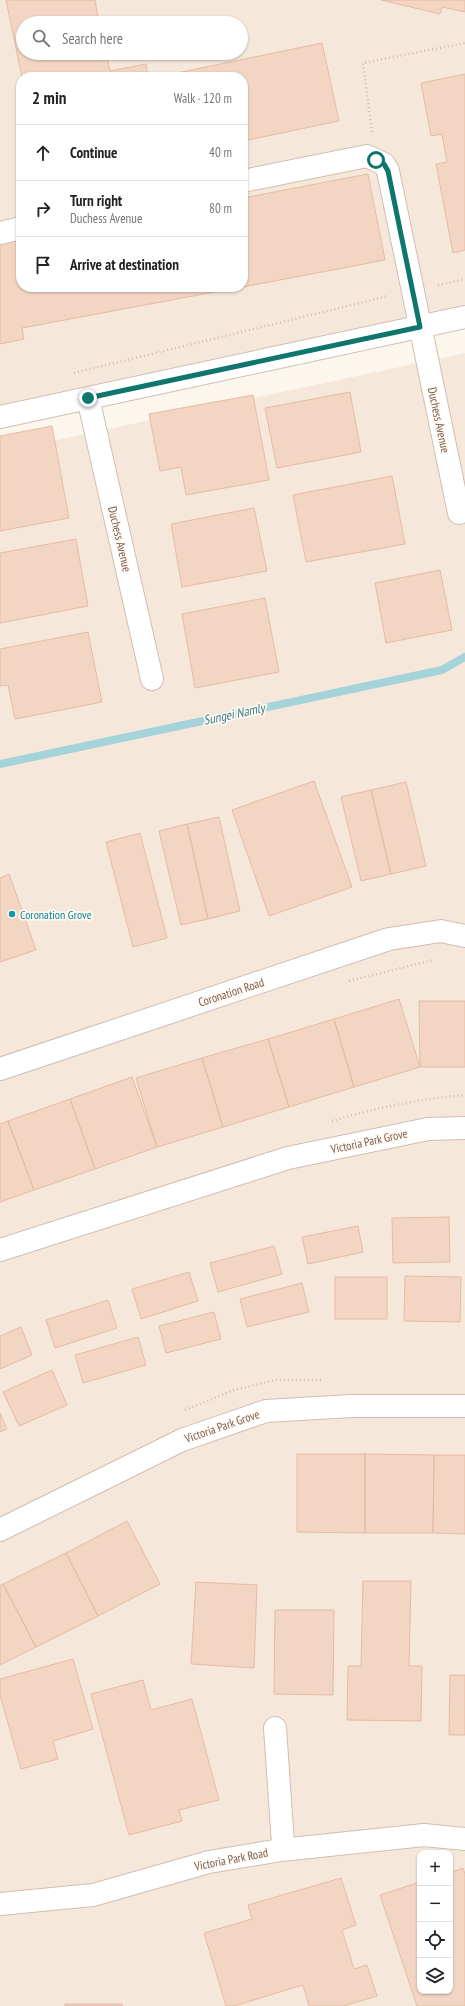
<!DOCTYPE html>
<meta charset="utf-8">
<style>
:root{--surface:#fff;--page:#f6f6f6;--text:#222;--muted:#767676;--line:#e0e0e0}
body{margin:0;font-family:"PT Sans Narrow",sans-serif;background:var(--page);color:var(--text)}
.controls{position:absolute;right:12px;bottom:12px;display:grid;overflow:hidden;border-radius:8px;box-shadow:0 1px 3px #0004}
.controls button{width:36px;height:36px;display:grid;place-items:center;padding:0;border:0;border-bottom:1px solid var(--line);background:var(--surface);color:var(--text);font:20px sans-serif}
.stop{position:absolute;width:12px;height:12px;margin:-9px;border:3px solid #0f766e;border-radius:50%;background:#fff}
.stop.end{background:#0f766e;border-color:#fff;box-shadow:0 1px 4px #0008}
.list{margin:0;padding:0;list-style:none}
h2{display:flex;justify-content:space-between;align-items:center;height:52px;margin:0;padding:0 16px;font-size:17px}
h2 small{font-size:13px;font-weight:400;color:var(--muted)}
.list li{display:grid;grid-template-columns:26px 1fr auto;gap:12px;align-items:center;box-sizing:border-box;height:56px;padding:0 16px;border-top:1px solid var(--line)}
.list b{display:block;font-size:15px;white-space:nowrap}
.list p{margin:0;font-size:13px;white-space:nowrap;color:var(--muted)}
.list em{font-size:13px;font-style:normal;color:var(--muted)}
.icon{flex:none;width:22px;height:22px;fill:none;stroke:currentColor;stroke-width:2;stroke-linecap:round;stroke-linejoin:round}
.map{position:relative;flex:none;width:465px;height:2006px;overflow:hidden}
.search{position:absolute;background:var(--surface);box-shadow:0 1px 3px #0004;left:16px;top:16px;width:232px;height:44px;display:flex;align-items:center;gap:10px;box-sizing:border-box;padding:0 14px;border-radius:22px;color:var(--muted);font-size:15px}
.panel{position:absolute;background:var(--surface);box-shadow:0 1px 3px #0004;left:16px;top:72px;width:232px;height:220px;border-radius:16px}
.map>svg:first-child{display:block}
</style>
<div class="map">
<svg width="465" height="2006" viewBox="0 0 465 2006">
<rect width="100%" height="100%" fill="#fdf6ec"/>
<path fill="#f5e8da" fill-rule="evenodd" d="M0,0H465V317L0,417ZM23,23H241V53H23ZM21,77H243V287H21Z
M465,353V2006H0V452ZM420,1853H450V1991H420Z"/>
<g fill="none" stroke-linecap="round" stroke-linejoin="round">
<path stroke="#a5d3da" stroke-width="8" d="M0,764L442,670L465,657"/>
</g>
<path fill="#f3d5c3" stroke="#e6bba3" d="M6,0H95L99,23H23V53H106L110,71L146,64L148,77H22Z
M381,0H465V12L442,7L440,14Z
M322,43L339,121L243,141V77H158Z
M465,74V250L453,253L436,164L447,162L442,134L431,136L421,83Z
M368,174L385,260L243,287V198Z
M21,240V287H241L22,328L24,339L0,344V243Z
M350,392L361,452L277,468L265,408Z
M253,395L269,480L186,495L181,467L160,471L149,414Z
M52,426L69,518L0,531V436Z
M392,476L405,544L306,562L293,495Z
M254,508L267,571L182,587L171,524Z
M76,539L88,606L0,623V553Z
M440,570L452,630L386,643L375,583Z
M265,598L279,672L195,688L182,614Z
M88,632L102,702L15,719L8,685L0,686V649Z
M314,781L352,887L269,916L232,810Z
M406,782L426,866L391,874L371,790Z
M371,790L391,874L361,881L341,797Z
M219,817L240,911L208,919L187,824Z
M187,824L208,919L181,925L159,831Z
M140,833L167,938L133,947L106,842Z
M9,874L36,950L0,962V878Z
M399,999L420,1067L354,1087L334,1019Z
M419,1001H465V1067H420Z
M334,1019L354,1087L289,1107L268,1039Z
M268,1039L289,1107L223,1127L202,1058Z
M202,1058L223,1127L157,1147L136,1078Z
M132,1077L157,1147L95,1169L70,1099Z
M70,1099L95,1169L34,1190L8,1121Z
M8,1121L34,1190L0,1202V1124Z
M449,1217L450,1262L393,1263L392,1218Z
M358,1226L363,1252L308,1264L302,1237Z
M274,1246L282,1274L218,1292L210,1263Z
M189,1272L198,1301L141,1319L132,1289Z
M405,1276L461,1277L460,1322L404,1321Z
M335,1277H387V1319H335Z
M302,1283L309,1312L247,1327L240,1299Z
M108,1300L117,1328L55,1348L46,1320Z
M214,1312L221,1339L166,1353L159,1326Z
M21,1327L32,1355L0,1369V1336Z
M138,1337L146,1365L83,1383L75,1355Z
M52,1370L67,1405L19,1426L3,1392Z
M0,1413L7,1429L0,1432Z
M297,1454H365V1533L297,1532Z
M365,1454L434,1455L433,1533H365Z
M434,1455H465V1534L433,1533Z
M127,1521L160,1584L98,1616L66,1553Z
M66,1553L98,1616L36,1647L3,1584Z
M363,1581H411L409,1666H422L421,1721L347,1720L348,1666H361Z
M196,1582L257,1585L254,1668L191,1664Z
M3,1584L36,1647L0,1665V1586Z
M275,1610H334L333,1695L274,1694Z
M73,1659L93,1729L53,1741L58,1759L21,1769L0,1695V1679Z
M450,1675H465V1735H449Z
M143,1680L151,1710L192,1699L219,1800L179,1810L182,1821L129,1835L91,1694Z
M463,1868L465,1874V2006H417L380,1895L420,1882V1991H450V1873Z
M341,1878L356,1925L342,1930L354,1969L367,1965L377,1996L343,2006H309L303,1985L234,2006H226L204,1933L252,1919L248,1905Z
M65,2004H122V2006H65Z"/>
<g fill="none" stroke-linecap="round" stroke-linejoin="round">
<defs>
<path id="minor" d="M243,181L367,156L384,164L388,171L459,513
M0,233L21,228
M88,398L152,679
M0,417L465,317
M0,1069L389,939L441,931L465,936
M0,1250L288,1158L428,1129L465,1128
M0,1530L182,1440L266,1411L352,1406H465
M275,1728L283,1844L281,1850
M0,1904L93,1895L209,1862L281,1850L424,1835L465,1839"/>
</defs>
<use href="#minor" stroke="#d1beb0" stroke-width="24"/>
<path stroke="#d9b8a5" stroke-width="2.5" stroke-dasharray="1 3" stroke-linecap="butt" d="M372,132L363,63L465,43
M438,285L465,279
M74,373L388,296
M349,981L433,960
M332,1121C371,1109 424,1098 465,1095
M185,1410L234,1390L275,1380H323"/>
<use href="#minor" stroke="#fff" stroke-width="22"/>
</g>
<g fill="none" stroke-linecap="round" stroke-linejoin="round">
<path stroke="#0f766e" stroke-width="5" d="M88,398L420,327L388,171L384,164L376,160"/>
</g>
<circle fill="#0f9aa8" stroke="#fffaf3" stroke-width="1.5" cx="12" cy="914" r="4"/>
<g text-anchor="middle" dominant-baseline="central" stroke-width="3.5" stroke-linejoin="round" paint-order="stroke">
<g font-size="12" fill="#7a5c4d" stroke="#fffaf3">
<text transform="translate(439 420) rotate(78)">Duchess Avenue</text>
<text transform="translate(120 539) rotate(77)">Duchess Avenue</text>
<text transform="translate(231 992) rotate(-18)">Coronation Road</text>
<text transform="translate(369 1141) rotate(-12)">Victoria Park Grove</text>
<text transform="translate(222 1426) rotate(-19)">Victoria Park Grove</text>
<text transform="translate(231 1859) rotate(-11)">Victoria Park Road</text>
</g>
<g font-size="12" fill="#0d838f" stroke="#fffaf3" text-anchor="start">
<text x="20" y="914">Coronation Grove</text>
</g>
<g font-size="13" font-style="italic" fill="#437c86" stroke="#fffaf3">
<text transform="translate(234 714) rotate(-12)">Sungei Namly</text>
</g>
</g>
</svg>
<div class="controls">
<button>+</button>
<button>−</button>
<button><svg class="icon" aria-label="locate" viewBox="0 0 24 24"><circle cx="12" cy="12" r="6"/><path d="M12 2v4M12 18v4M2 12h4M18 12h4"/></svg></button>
<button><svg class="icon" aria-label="layers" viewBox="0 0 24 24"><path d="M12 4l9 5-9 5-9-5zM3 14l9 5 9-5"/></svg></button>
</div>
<div class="stop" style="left:376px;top:160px"></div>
<div class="stop end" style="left:88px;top:398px"></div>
<div class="search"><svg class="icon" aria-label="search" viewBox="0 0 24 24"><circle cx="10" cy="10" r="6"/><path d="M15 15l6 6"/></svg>Search here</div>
<section class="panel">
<h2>2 min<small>Walk · 120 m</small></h2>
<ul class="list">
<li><svg class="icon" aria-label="ahead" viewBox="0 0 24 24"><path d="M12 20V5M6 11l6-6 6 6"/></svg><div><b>Continue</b></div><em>40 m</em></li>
<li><svg class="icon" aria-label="right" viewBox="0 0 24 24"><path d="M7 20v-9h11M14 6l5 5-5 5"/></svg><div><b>Turn right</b><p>Duchess Avenue</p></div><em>80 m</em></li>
<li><svg class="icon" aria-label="arrive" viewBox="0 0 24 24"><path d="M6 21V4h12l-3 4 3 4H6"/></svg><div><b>Arrive at destination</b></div></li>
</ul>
</section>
</div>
